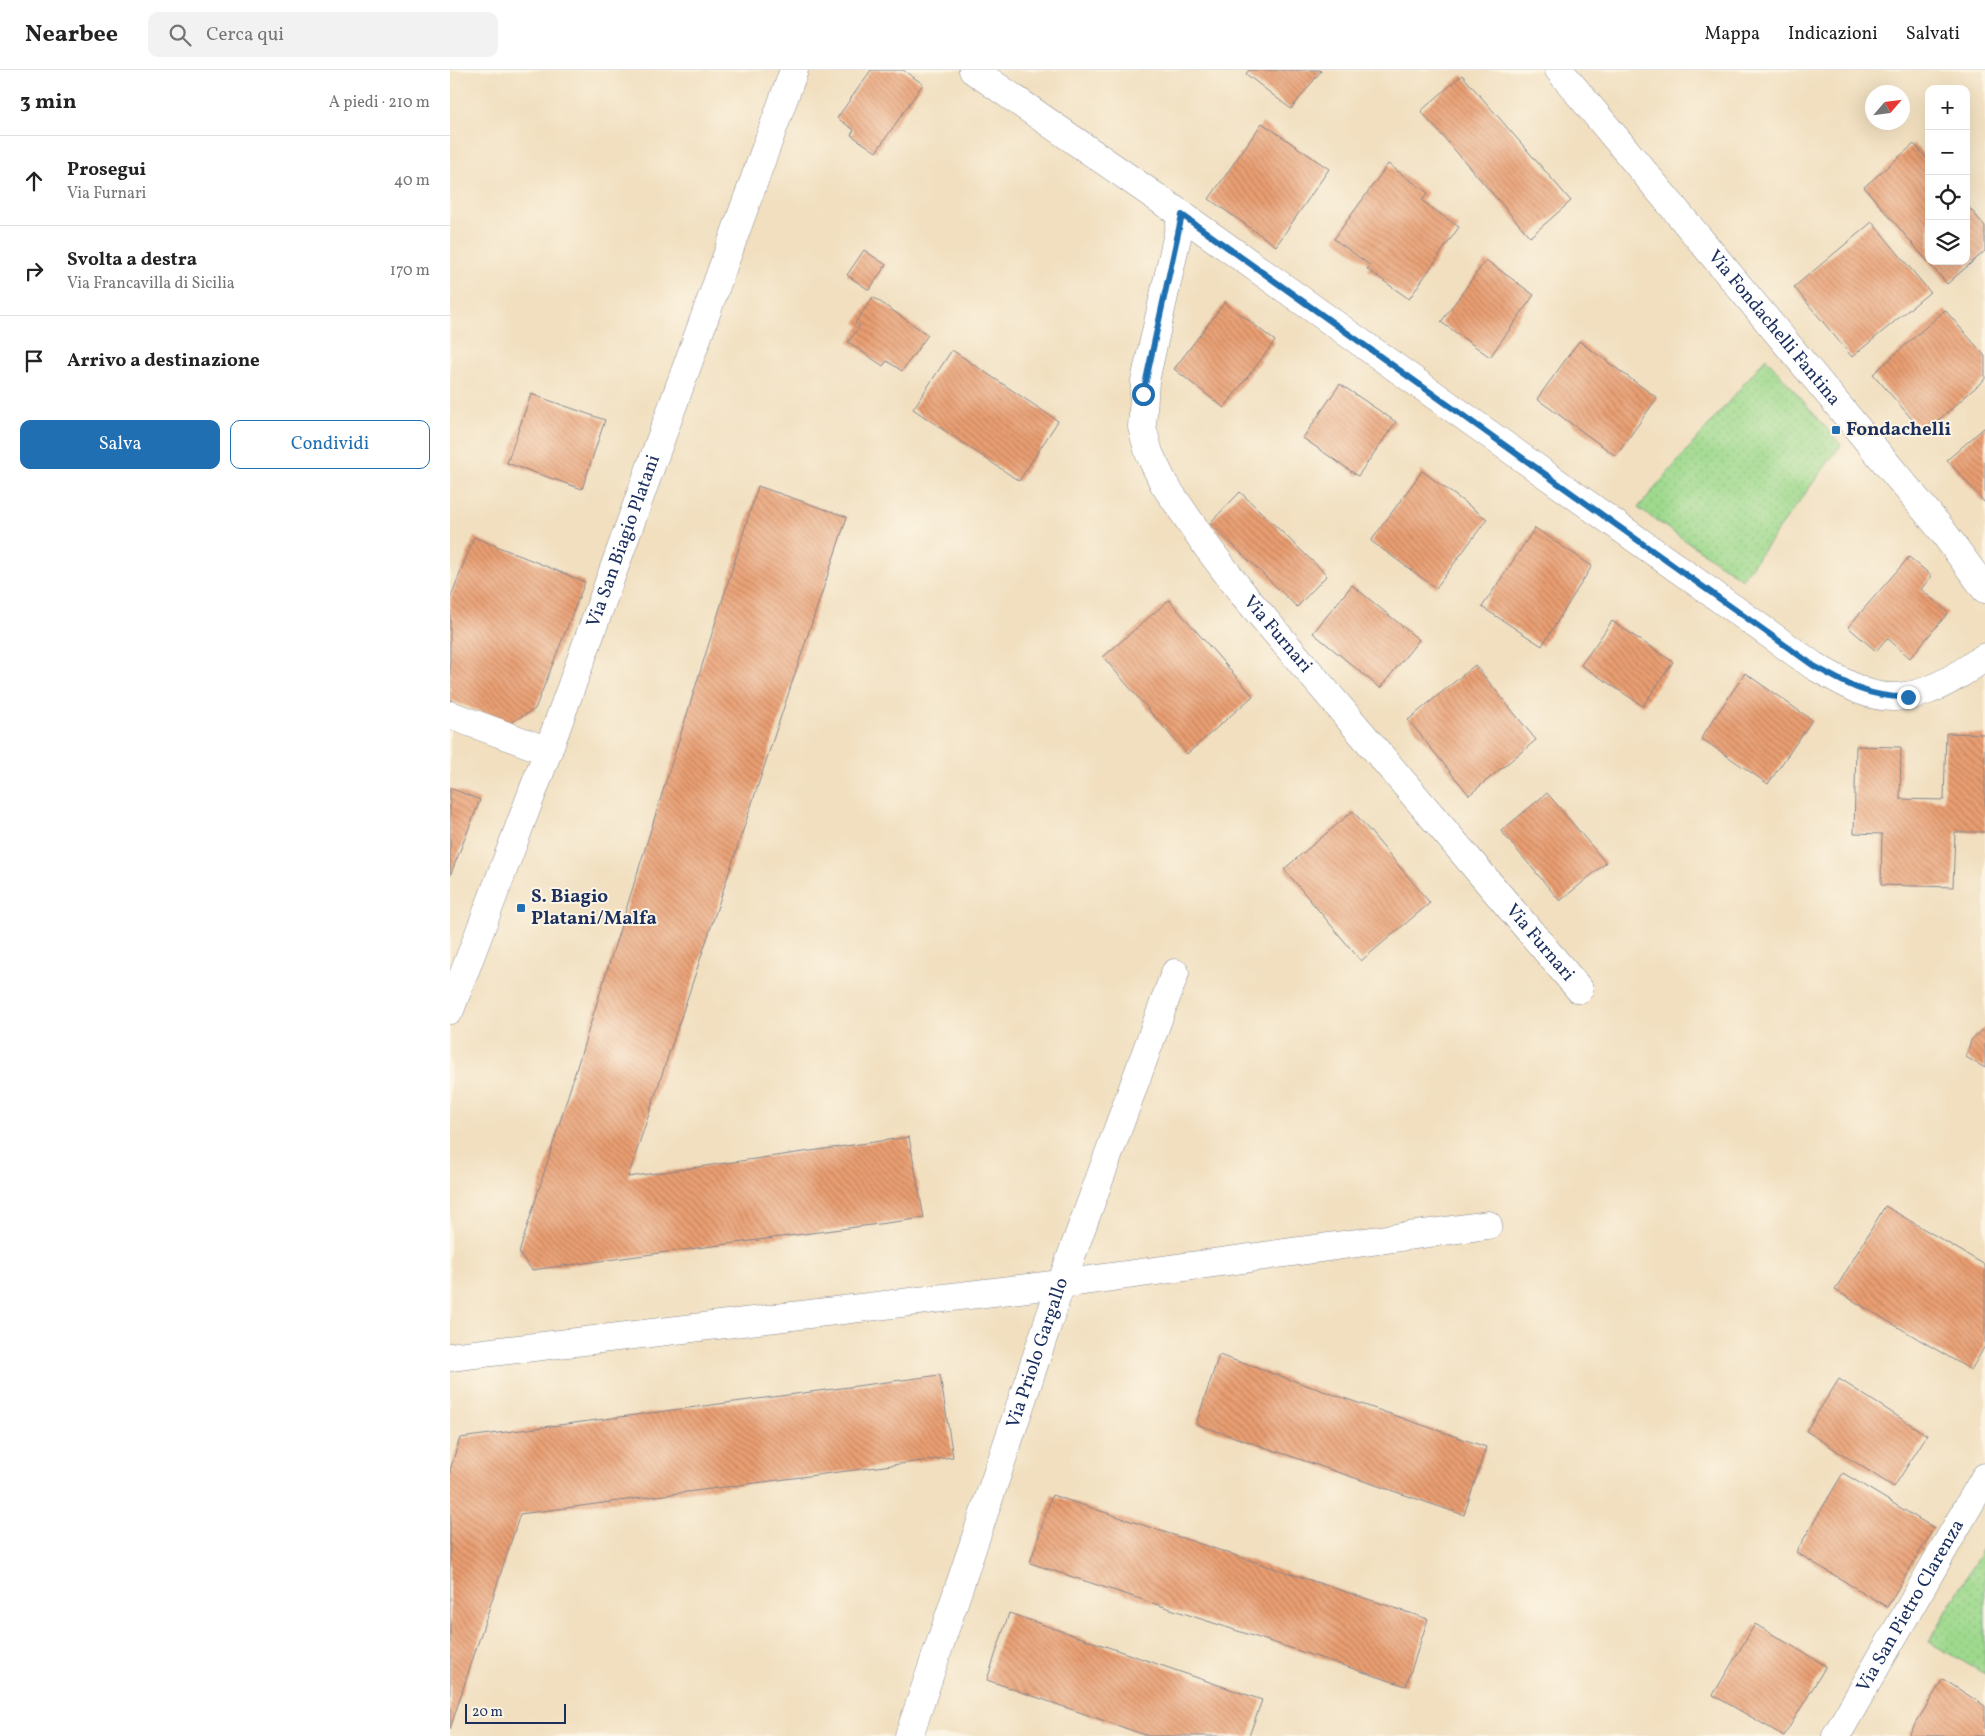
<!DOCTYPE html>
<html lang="it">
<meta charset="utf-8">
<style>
:root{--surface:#fff;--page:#f2f2f2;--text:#222;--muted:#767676;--line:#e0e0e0;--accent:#1f6fb2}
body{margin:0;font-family:Vollkorn,serif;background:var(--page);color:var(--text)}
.controls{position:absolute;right:15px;top:15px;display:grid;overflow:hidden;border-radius:10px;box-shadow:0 5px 20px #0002}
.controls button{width:45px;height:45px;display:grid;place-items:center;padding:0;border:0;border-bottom:1px solid var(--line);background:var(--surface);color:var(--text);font:25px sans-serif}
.compass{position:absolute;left:1415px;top:15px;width:45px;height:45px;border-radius:50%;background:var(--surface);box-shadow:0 5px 20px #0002;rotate:62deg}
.scale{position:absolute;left:15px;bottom:12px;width:101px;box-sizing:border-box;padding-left:5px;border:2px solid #1b2f5e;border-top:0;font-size:14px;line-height:18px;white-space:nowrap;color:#1b2f5e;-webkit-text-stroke:4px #fcf5e5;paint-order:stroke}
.stop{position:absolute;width:15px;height:15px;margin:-11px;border:4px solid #1f6fb2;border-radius:50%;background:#fff}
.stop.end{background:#1f6fb2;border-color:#fff;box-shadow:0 1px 5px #0008}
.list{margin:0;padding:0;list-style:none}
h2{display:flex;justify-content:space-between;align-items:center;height:65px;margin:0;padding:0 20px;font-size:21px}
h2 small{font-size:16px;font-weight:400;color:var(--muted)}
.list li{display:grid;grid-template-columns:32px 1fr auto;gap:15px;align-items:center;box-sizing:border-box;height:90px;padding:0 20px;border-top:1px solid var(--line)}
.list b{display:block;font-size:19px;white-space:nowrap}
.list p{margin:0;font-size:16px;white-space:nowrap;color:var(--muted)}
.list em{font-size:16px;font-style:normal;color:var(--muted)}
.actions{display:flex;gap:10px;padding:15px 20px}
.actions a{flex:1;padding:11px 0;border:1px solid var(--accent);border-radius:10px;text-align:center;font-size:18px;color:var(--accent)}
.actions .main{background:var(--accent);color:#fff}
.icon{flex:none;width:28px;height:28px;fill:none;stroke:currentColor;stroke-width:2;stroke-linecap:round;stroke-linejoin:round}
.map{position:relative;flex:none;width:1535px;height:1666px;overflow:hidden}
header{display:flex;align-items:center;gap:30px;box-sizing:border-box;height:70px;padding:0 25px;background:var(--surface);border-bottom:1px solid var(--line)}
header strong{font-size:24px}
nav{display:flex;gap:28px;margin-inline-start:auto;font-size:18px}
.search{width:350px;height:45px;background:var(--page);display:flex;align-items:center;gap:12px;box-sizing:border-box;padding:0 18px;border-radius:10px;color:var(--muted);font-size:19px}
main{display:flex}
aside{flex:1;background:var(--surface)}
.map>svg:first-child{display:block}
</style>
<header>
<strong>Nearbee</strong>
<div class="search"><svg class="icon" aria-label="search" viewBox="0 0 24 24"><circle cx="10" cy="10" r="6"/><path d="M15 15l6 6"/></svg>Cerca qui</div>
<nav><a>Mappa</a><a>Indicazioni</a><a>Salvati</a></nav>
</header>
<main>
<aside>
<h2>3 min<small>A piedi · 210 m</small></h2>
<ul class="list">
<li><svg class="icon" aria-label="ahead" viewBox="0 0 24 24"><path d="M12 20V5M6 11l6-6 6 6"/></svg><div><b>Prosegui</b><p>Via Furnari</p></div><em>40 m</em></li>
<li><svg class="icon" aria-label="right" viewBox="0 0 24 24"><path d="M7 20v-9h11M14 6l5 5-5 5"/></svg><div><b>Svolta a destra</b><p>Via Francavilla di Sicilia</p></div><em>170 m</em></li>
<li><svg class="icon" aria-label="arrive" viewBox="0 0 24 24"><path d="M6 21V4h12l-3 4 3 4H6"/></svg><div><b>Arrivo a destinazione</b></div></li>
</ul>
<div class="actions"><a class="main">Salva</a><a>Condividi</a></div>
</aside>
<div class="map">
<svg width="1535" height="1666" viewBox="0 0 1535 1666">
<defs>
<pattern id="grass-dots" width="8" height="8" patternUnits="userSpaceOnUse" patternTransform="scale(1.25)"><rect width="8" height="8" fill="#9ed98d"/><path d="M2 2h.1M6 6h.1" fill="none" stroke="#88bb7c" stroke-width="1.8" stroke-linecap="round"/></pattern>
<pattern id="building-back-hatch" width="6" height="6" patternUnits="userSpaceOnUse" patternTransform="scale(1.25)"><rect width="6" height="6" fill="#ea9e71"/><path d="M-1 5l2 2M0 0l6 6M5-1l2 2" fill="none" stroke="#bd8160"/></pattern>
</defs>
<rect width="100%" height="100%" fill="#fcf5e5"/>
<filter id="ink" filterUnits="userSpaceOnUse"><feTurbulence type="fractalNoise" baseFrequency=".02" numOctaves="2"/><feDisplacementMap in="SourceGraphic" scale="10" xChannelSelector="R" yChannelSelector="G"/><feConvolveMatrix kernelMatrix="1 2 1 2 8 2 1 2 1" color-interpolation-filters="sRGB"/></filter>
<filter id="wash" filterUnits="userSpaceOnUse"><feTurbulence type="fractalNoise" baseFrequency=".0096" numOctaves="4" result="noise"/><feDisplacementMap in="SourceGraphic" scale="20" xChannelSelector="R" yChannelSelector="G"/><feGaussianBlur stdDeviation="1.12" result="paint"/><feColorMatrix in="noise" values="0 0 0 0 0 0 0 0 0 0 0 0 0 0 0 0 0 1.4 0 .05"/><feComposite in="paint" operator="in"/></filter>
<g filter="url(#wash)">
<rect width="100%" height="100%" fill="#f1dfbf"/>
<path fill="url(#grass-dots)" stroke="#5c8476" d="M1316,288L1391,375L1292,509L1188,438Z
M1535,1475V1604L1479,1572Z"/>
<g id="blocks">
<path fill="url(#building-back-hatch)" d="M421,0H453L473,14L426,82L401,65L404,60L387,48Z
M799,0H870L871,1L841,39L796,4Z
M1012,5L1121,131L1080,167L971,41Z
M812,53L879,99L826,176L759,129Z
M1464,74L1479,91V191H1516V134L1535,156V181L1497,214L1414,117Z
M938,94L978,123L972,131L1009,157L959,229L917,199L920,195L884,169Z
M1422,152L1480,222L1402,287L1344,217Z
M414,180L436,195L419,220L397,205Z
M1036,190L1084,225L1040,287L991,252Z
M423,227L478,265L452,301L437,291L433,296L398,272L410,256L405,253Z
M775,232L825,271L774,338L724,299Z
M1495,240L1535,286V309L1474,363L1423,304Z
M1129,271L1207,328L1166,386L1087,329Z
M502,280L608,351L569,411L463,339Z
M890,314L946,352L908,406L853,368Z
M81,324L155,350L132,419L57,393Z
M1535,357V433L1497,390Z
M972,401L1037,449L986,518L921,471Z
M308,416L397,447L178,1107L459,1067L474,1148L82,1200L69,1183Z
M790,422L877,505L847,537L760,453Z
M1085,458L1142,496L1092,576L1032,537Z
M24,467L135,512L85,639L60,653L0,630V529Z
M1459,487L1482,506L1471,519L1498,543L1460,588L1437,568L1426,581L1398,557Z
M902,515L969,570L930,618L863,563Z
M719,530L803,626L737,684L653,587Z
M1162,551L1223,592L1193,636L1131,595Z
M1025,595L1086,670L1019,725L958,650Z
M1295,603L1362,650L1318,714L1251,668Z
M1496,663L1535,664V762H1505L1503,817L1431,815L1432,764L1404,763L1406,676L1451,677L1450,729L1494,730Z
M0,718L30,730L0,806Z
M1097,723L1156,793L1110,831L1051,761Z
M903,741L980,833L911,891L834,799Z
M1535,957V998L1516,987L1521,970Z
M1435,1136L1535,1195V1276L1521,1300L1385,1220Z
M769,1285L1036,1377L1014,1445L746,1354Z
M490,1305L503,1387L70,1444L0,1659V1400L10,1368Z
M1389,1309L1477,1365L1444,1417L1356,1361Z
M1393,1403L1484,1458L1437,1537L1346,1482Z
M602,1425L978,1549L956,1616L580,1493Z
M559,1543L812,1630L799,1666H698L537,1610Z
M1305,1554L1376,1596L1334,1666L1263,1625Z
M1493,1609L1535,1636V1666H1458Z"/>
</g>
</g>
<g filter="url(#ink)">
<use href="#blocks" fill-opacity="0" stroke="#86878e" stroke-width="1"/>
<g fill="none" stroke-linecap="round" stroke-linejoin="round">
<defs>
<g id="minor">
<path d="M523,0L732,145L1364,596C1380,605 1395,614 1412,621C1459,639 1498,613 1535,587"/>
<path id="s1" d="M1109,0L1491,459L1535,519"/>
<path id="s2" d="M732,145L695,311L692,357L699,383L714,414L758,478L793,524L1129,919"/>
<path d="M0,645L98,681"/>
<path id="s3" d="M0,940L98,681L344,0"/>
<path d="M0,1287L611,1214L1038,1155"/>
<path id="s4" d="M459,1666L611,1214L725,903"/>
<path id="s5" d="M1386,1666L1535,1407"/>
</g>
</defs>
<use href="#minor" stroke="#86878e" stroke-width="29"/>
<use href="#minor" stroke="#fff" stroke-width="28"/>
</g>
</g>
<g fill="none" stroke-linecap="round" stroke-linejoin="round" filter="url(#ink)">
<path stroke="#1f6fb2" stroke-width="6" d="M693,324L732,145L1364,596C1396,614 1420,628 1458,627"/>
</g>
<g fill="#1f6fb2" stroke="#fcf5e5" stroke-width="2">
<rect x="1381" y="355" width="10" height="10" rx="2.5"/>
<rect x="66" y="833" width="10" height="10" rx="2.5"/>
</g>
<g text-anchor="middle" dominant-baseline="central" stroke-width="4" stroke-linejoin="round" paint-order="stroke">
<g font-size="19" fill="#1b2f5e" stroke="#fcf5e5">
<text stroke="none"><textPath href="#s1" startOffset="336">Via Fondachelli Fantina</textPath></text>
<text stroke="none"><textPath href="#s3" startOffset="500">Via San Biagio Platani</textPath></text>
<text stroke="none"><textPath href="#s2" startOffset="466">Via Furnari</textPath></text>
<text stroke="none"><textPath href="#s2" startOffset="871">Via Furnari</textPath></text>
<text stroke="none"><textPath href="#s4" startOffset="404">Via Priolo Gargallo</textPath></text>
<text stroke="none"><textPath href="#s5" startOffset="150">Via San Pietro Clarenza</textPath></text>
</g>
<g font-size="19" font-weight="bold" fill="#1b2f5e" stroke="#fcf5e5" text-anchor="start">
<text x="1396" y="360">Fondachelli</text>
<text x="81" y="827">S. Biagio<tspan x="81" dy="22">Platani/Malfa</tspan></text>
</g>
</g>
</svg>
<div class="controls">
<button>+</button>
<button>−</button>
<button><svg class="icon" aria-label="locate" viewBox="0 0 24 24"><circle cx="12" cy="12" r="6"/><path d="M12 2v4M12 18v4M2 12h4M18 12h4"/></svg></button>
<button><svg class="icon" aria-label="layers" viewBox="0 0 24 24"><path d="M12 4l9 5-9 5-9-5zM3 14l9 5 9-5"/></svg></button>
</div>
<svg class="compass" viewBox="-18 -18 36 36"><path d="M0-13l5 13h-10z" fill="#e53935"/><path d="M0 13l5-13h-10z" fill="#767676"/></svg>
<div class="scale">20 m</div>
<div class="stop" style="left:693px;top:324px"></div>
<div class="stop end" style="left:1458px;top:627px"></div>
</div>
</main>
